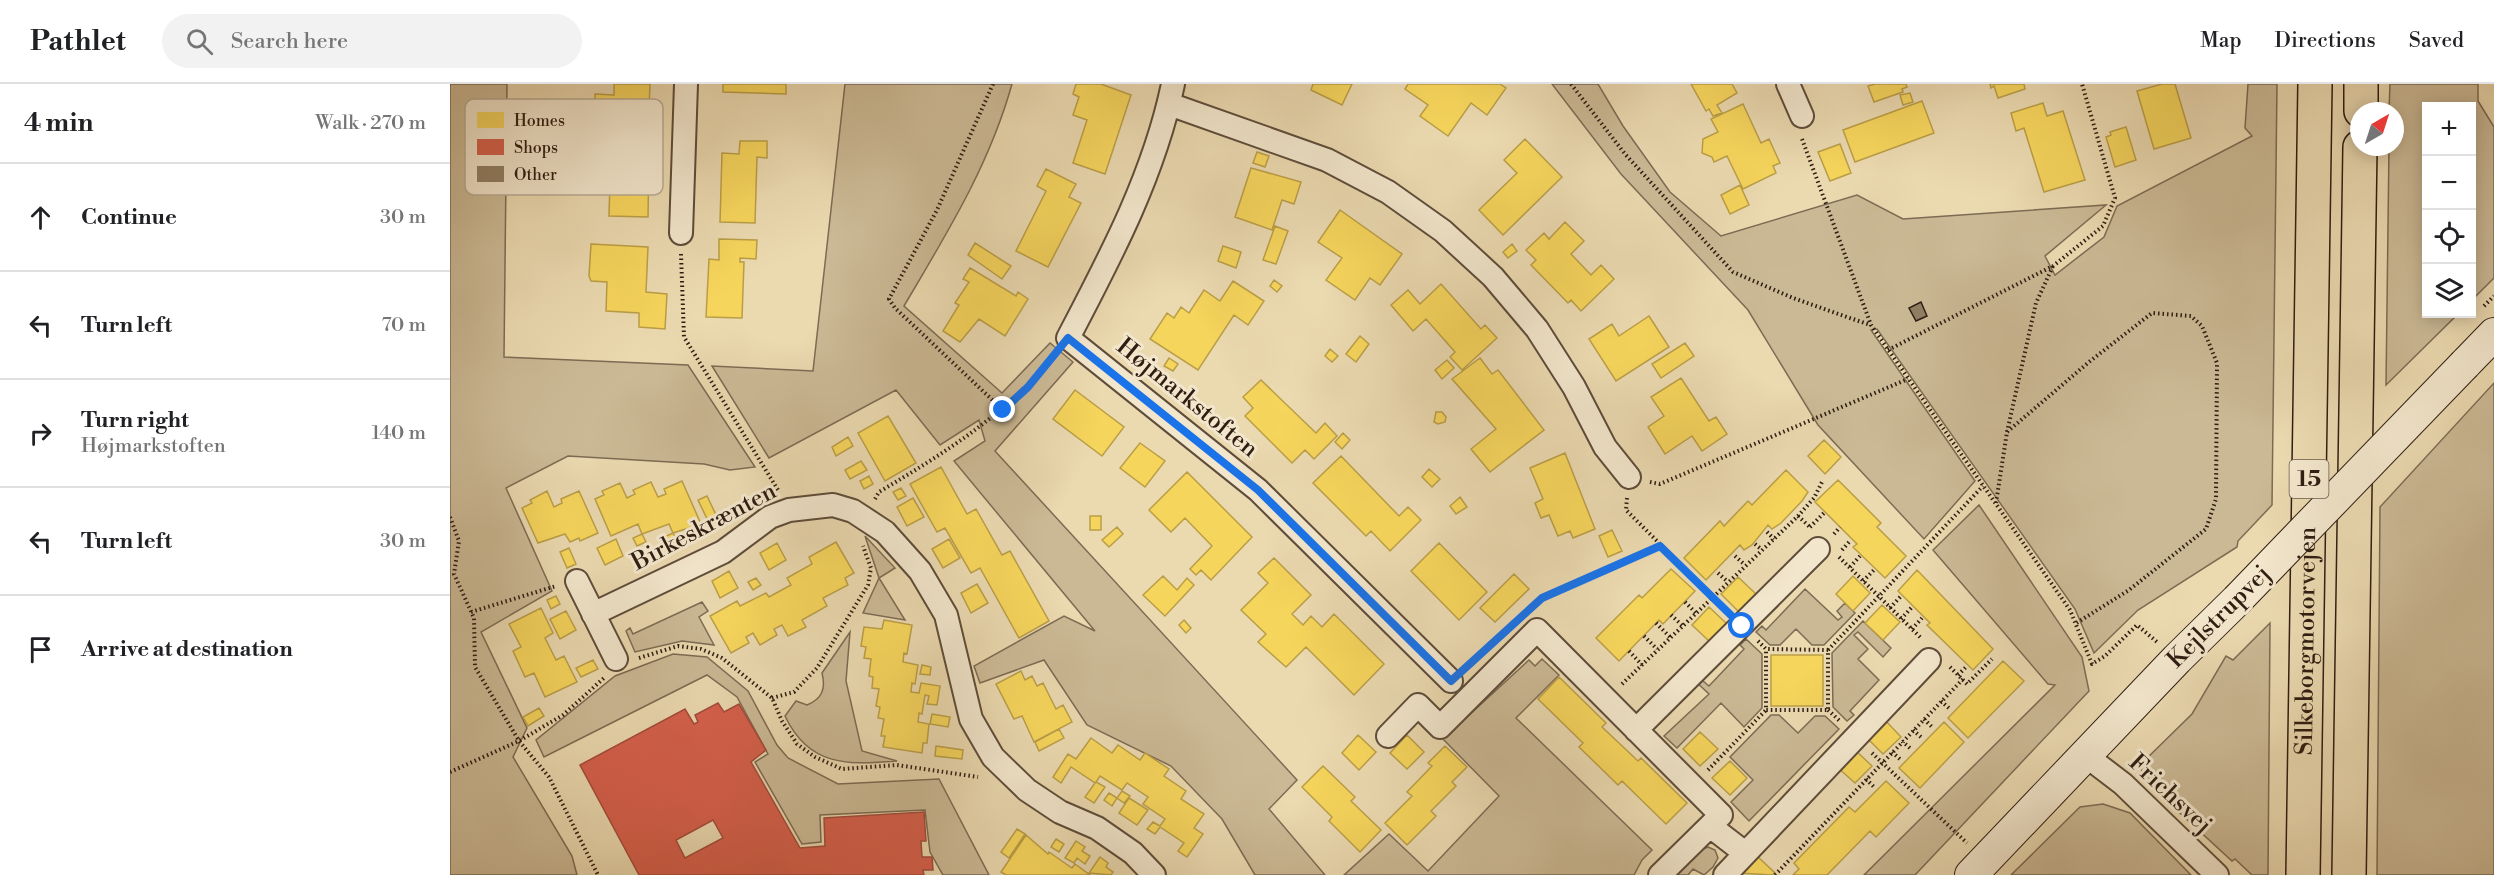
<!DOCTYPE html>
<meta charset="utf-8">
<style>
:root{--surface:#fff;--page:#f2f2f2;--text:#202124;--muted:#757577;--line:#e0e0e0}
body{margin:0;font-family:"Libre Bodoni",serif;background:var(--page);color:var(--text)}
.controls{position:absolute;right:18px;top:18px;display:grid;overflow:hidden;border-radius:0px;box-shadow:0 3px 15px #0003}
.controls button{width:54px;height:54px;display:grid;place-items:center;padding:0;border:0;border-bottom:2px solid var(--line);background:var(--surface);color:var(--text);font:30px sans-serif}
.compass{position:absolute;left:1900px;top:18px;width:54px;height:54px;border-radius:50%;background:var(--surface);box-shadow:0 3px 15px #0003;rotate:39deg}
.stop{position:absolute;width:18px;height:18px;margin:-14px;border:4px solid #1a73e8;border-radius:50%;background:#fff}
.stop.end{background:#1a73e8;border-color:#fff;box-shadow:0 2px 6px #0008}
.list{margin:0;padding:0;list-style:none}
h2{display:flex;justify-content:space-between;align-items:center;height:78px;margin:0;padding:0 24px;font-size:26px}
h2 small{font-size:20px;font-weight:400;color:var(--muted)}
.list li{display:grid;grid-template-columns:39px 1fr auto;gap:18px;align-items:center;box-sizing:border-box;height:108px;padding:0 24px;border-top:2px solid var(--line)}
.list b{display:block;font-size:22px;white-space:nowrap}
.list p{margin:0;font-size:20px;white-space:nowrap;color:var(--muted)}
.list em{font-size:20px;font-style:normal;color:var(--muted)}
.icon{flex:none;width:33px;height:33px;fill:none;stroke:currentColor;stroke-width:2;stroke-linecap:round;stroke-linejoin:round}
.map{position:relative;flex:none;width:2044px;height:791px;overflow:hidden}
header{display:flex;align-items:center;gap:36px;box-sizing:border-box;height:84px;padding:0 30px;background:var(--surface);border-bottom:2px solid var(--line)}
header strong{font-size:28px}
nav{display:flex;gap:33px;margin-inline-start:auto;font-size:21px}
.search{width:420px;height:54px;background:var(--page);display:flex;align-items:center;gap:15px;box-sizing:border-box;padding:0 21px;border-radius:33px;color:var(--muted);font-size:22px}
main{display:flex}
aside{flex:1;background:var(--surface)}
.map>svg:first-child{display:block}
</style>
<header>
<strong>Pathlet</strong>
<div class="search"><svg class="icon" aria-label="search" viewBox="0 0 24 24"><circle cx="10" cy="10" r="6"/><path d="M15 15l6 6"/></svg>Search here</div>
<nav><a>Map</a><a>Directions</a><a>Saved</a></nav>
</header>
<main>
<aside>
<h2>4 min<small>Walk · 270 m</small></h2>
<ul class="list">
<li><svg class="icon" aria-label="ahead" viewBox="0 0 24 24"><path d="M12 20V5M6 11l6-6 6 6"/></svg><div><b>Continue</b></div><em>30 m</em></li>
<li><svg class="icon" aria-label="left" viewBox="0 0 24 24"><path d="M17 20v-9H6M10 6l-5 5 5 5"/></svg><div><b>Turn left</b></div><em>70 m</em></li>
<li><svg class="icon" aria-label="right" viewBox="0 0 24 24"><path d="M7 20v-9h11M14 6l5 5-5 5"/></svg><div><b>Turn right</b><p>Højmarkstoften</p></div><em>140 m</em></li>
<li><svg class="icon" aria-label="left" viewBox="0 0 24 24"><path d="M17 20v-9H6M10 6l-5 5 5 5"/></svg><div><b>Turn left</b></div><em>30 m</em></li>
<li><svg class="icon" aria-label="arrive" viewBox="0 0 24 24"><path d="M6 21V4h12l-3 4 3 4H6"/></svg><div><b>Arrive at destination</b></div></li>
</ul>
</aside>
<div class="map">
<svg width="2044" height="791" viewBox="0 0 2044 791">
<rect width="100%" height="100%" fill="#ebd9b0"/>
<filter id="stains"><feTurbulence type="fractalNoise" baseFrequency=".00333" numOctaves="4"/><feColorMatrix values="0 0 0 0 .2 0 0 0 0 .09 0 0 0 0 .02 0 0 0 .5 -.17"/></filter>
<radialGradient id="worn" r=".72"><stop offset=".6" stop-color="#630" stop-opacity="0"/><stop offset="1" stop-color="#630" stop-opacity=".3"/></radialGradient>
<path fill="#cbb995" stroke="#7d6b54" stroke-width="1.5" d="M0,0H57L54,273L238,281L305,383L280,386L254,380L118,372L56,404L102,507L31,548L77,644L63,673L122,772L127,791H0Z
M395,0H562C539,82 497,149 454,222L552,309L600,259L623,278L545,367L847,696L819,725L875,791H805L772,735L721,682L637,641L594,576L530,599L524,582L614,532L645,547L504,377L535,357L529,336L490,361L446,306L319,374L262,282L363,287Z
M1102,0H1148L1173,42L1220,108L1271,152L1407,111L1453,135L1656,121L1595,172L1605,191L1654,153L1667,122L1802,52L1795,44L1798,0H1827L1822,421L1788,457L1787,463L1688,526L1644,569L1625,525L1427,245L1421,246L1525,397L1474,455L1368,341L1298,226L1171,90Z
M1940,0H2028V17L2044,43V194L2022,216V22H1976V230H2008L1936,301L1939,63H1945V27H1939Z
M2044,299V791H1927L1930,423Z
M1529,421L1632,573L1639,607L1465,791H1414L1605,601L1598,600L1483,466Z
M415,452L445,484L429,494L455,536L413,529L429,494Z
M1355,505L1388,536L1392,533L1387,527L1395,519L1405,529L1374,561H1362L1346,545L1330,561H1320L1306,548L1312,542L1316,546Z
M252,518L258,527L249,533L264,561L232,557L185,568L176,547L180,544L183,550Z
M1413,537L1441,564L1433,573L1408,548L1404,551L1418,565L1408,575L1429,596L1400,627L1404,631L1397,637L1383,623L1382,569Z
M1820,539L1818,791H1802L1785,775L1782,777L1694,696L1690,681L1742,630L1776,572L1783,576Z
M400,548L396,597L412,667L447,677C398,681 359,683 335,632L346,617L357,621C372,615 376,605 372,589Z
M1296,555L1312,570V624L1294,643L1271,619L1227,664L1214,652L1259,610L1244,596L1247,592L1259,602L1294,565L1290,561Z
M223,570L257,573L298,607L327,661L338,674L388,700L489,695L539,791H493L480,768L475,726L370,731L371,758L352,760L305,678L318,670L287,613L257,591L94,673L86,656L165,592Z
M1092,575L1109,591L1066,634L1202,766L1192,776L1184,791H894L939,750L978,787L1049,712L993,655L1079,576L1085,582Z
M1321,631H1329L1348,649L1365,632H1375L1389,645L1299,737L1281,718L1303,696L1280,673Z
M1653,720L1680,729L1741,791H1561L1630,723Z
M1258,763L1265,766L1268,774L1263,783L1254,791L1243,785L1238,791H1219L1246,768Z"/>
<path fill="#f6d55c" stroke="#ba9e46" stroke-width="1.5" d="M164,0H200L198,50L162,48L163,29L145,28V10L164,11Z
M273,0H336V10L273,8Z
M626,0H651L681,11L655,90L623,79L637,36L623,31L629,13L623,10Z
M863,0H902L892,21L861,6Z
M958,0H1050L1056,4L1037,31L1021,19L998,52L970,32L978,21L955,5Z
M1241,0H1282L1287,9L1267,21L1272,29L1263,32L1259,25L1256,27Z
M1425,0H1456L1457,3L1452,5L1453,8L1424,18L1418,2Z
M1540,0H1574L1575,5L1548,14L1544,2L1541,4Z
M1712,0H1725L1741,54L1704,65L1687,7Z
M1460,9L1463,18L1453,21L1450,11Z
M1472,17L1484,49L1405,78L1393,46Z
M1593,19L1597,32L1613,27L1635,96L1594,108L1574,44L1566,47L1561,29Z
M1293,20L1311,59L1319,55L1330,79L1323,82L1326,89L1293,105L1277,72L1264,78L1262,73L1252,69L1253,55L1268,48L1261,35Z
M1676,43L1686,76L1665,83L1656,53L1661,51L1660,48Z
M137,54L184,55L183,68L199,69L198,133L159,132L160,97H137Z
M1075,55L1112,93L1053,151L1029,126L1067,89L1054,76Z
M290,57H317V74L307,73L305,139L270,138L272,69L289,70Z
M1390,60L1401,89L1380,97L1368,68Z
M807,68L819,72L815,83L803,79Z
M801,84L851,98L844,120L832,116L822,146L785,133Z
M596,85L626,100L619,113L631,119L598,183L566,167L596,107L587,102Z
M1290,101L1299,121L1280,130L1271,111Z
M890,126L952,170L930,201L920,194L905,216L876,196L892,174L868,158Z
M1115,138L1134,157L1121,170L1141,191L1151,181L1164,195L1131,227L1121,216L1118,219L1081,181L1086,176L1076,166L1094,149L1099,155Z
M825,142L838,147L826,180L813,176Z
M269,155L307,156L306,175L290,174V178H294L292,234L256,233L259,175L269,176Z
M525,159L561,182L552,195L518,171Z
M141,160L198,163L196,208L217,210L215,245L189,243V229L156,227L157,198L141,197L139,192Z
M1062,160L1067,167L1058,174L1053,168Z
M773,162L791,168L786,184L768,177Z
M520,184L566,212L568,208L578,215L555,252L529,235L510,258L493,247L509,221L505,219L519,198L513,195Z
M824,196L832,202L827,208L820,202Z
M783,197L814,217L798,241L784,231L748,286L700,255L717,229L724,234L731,223L739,229L754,206L770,217Z
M991,200L1031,245L1035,241L1047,254L1012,286L1000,273L1005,268L976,235L963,247L941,221L958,206L970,220Z
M1199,232L1219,263L1166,297L1139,255L1162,240L1169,252Z
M910,252L919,260L906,278L896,270Z
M1235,259L1244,272L1211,294L1202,280Z
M880,265L888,272L882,278L875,272Z
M719,274L728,280L723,287L714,282Z
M1030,274L1042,290L1048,286L1094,346L1040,388L1021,365L1046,345L1002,295Z
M997,276L1004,284L992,295L985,286Z
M1231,294L1259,337L1266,333L1277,350L1252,367L1242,352L1215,370L1198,343L1214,332L1201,313Z
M811,296L866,349L875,339L887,352L864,375L855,366L842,379L795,332L803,324L793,313Z
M625,306L674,343L652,372L603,335Z
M986,328H992L996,333L995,338L988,340L984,338Z
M438,332L466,379L435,397L408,349Z
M893,349L900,356L892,365L885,358Z
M398,353L403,362L386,372L382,363Z
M1374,356L1391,373L1375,390L1358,372Z
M690,359L715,377L695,403L670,384Z
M1115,369L1145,445L1123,454L1120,447L1108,452L1099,431L1091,434L1085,419L1093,415L1080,384Z
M891,372L949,432L958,423L971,436L940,467L921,447L916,452L863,399Z
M411,377L417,386L400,395L395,386Z
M491,383L517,430L526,425L552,471L560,467L599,537L569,554L530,484L521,489L495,444L487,448L460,400Z
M979,385L990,395L982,403L972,393Z
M1336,386L1358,408L1352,417L1331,439L1322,445L1318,441L1302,461L1294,466L1290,461L1256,496L1234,474L1270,437L1274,442L1298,417L1302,421Z
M737,388L802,453L761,496L751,486L746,491L740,485L762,462L735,434L721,448L699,426Z
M419,392L423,400L414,405L410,397Z
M1388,396L1431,439L1427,443L1456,472L1435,494L1403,463L1407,460L1365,418Z
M232,397L251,440L223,449L219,440L192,450L188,440L161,452L145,415L154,411L152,407L170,399L177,414L185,410L183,406L201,398L208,413L216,410L214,405Z
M451,404L456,412L448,416L443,408Z
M97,407L104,423L112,419L111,415L129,407L148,449L130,457L129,454L120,458L115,450L88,459L72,424L82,419L80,416Z
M257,412L269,437L260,441L248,416Z
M1010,413L1017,423L1006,430L1000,422Z
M463,414L474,433L457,442L447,423Z
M640,432H651V446H640Z
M667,443L673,450L659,463L652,456Z
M1162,446L1172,467L1158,473L1149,452Z
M223,449L227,457L218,461L214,453Z
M192,450L196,458L187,462L183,454Z
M166,455L173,472L155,481L147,464Z
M499,455L510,474L493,484L482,465Z
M386,458L404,489L395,494L398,501L373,514L377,522L352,536L356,543L338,552L332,541L324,545L327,551L310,561L303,549L296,553L299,559L281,569L260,532L287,517L290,522L316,509L319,513L341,501L337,494L362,480L359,473Z
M327,459L336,476L319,486L310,469Z
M989,459L1037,508L1009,536L961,487Z
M119,464L126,480L117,484L110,468Z
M824,474L861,511L842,530L853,541L861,532L872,543L884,530L934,580L904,611L856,563L836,583L808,558L816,550L791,526L818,499L808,489Z
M1221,485L1245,507L1213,540L1209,536L1169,577L1146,554L1189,511L1192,514Z
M1467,486L1543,565L1523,586L1477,541L1480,539L1448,507Z
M279,487L288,504L270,514L262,497Z
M1064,490L1079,505L1045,538L1030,524Z
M713,492L727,506L737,494L744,501L715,532L693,511Z
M1403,492L1420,509L1403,527L1386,510Z
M1288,493L1306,510L1289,528L1271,510Z
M306,494L311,501L303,506L298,498Z
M527,500L538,519L521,529L511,509Z
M106,512L110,520L101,525L97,516Z
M1432,521L1450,538L1433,556L1415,539Z
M1259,523L1277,540L1260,558L1242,541Z
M91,524L103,549L95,554L106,576L114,572L127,598L95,613L84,589L75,593L63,567L71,563L59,540Z
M116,527L126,546L110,555L100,535Z
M434,536L462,541L457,570L454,569L453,578L468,581L465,600L462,599L461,608L469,609L471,599L490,602L487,621L477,620L479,612L475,611L472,630L469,629L468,638L479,640L477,659H473L472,669L433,663L435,652H431L434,635L428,634L430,623L426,622L429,605L422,604L423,593L419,592L421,575L414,574L416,563L411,562L414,543L432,545Z
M734,536L741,544L736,549L729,541Z
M1321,571H1373V622H1321Z
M143,576L148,585L131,593L126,584Z
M1553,577L1574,597L1518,654L1498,634Z
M472,581L481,583L480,591L470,590Z
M571,587L575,596L582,592L587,602L593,599L606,625L613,621L622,638L584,658L572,632L564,635L546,600Z
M1109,593L1156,639L1152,643L1188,677L1191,674L1237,719L1216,740L1172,697L1168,701L1129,663L1133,659L1088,615Z
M89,624L94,632L78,642L73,633Z
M482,630L500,633L498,643L480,640Z
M1434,635L1451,653L1433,670L1416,653Z
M1494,638L1514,658L1470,704L1449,684Z
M609,645L614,654L589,667L585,658Z
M1250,648L1268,665L1250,682L1233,665Z
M908,651L926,668L909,686L892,669Z
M957,651L974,668L957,685L940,669Z
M641,654L662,669L668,661L690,676L695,669L719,685L714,692L736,707L731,715L754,730L744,744L753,750L737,773L728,767L734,759L710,743L705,750L697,745L703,738L710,742L715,735L693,720L698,713L677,699L672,706L650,692L646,698L655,703L644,719L635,713L645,699L621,683L611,699L603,693L618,670L626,675Z
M486,662L513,666L512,675L485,672Z
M995,662L1017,683L1002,698L1006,702L981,727L986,732L957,761L935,739L962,712L957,708L982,682L978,679Z
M1404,665L1422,682L1405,699L1387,683Z
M1280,677L1297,694L1280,711L1262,694Z
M873,682L905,713L901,717L931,746L910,768L879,737L882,733L852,703Z
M1436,697L1459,719L1426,753L1420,747L1377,791H1343L1349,785L1344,779L1399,723L1405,728Z
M672,707L680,712L674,719L667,714Z
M659,709L667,714L662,722L654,716Z
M679,714L698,726L687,741L669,729Z
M567,745L575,750L559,774L551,768Z
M576,751L598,770L599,768L622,784L625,780L640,791H556L551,788Z
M606,755L614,760L609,768L601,763Z
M626,757L635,763L632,767L640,772L635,780L627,774L624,779L615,774Z
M1307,772L1325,789L1322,791L1289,789Z
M650,773L658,779L656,783L663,788L661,791L639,789Z"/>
<path fill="#d6604d" stroke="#a44c3b" stroke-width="1.5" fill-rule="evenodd" d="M268,619L274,628L289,620L316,666L301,678L350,764L375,762L374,734L474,728L476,757H471L472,773H482L483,786H473L474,791H189L130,681L235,625L244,640L248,638L245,631ZM263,736L273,754L235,774L226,756Z"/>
<path fill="#917f64" stroke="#2f1d12" stroke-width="1.5" d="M1471,218L1477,232L1466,237L1459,224Z"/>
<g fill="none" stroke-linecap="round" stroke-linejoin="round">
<defs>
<path id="street" d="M723,0C704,91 661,172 618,254L808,406L1001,597
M1338,0L1352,32
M719,20L877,76L938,108L993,147L1043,193L1087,245L1124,303L1155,363L1179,393
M231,149L236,0
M127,497L166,575
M143,530L273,468L320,433L339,426L383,421L403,427L435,448L470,487L496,531L521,635L543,673L577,706L610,728L647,744L683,769L704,791
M1186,646L1368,465
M938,652L968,621L990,643L1087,546L1271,731L1210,791
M1635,671L1673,700L1767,791
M1260,742L1295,769
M1275,791L1479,576"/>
<path id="secondary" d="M2015,280L2044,250
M1521,791L1727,575L1787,516"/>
<g id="highway">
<path d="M1911,27V0"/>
<path id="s1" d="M1853,791L1865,0"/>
<path d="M1899,791L1910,63"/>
</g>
</defs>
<use href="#street" stroke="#5e4c3a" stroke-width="26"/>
<use href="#secondary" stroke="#2f1d12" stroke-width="34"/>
<use href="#highway" stroke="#2f1d12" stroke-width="36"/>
<path stroke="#2f1d12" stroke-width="4" stroke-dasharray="1.5 3" stroke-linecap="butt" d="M543,0L487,126L439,215L445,224L553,326
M1121,0L1175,70L1283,188L1343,214L1420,241
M1352,55L1421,241L1620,526L1642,580L1655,572L1687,541L1707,558
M231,170L234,253L328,406
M2034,222L2044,212
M1438,266L1603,182L1653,142L1665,114L1632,0
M1557,348L1586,219L1603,182
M1200,398L1210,400L1458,295
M1177,414L1176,426L1275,525
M425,415L429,408C496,368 554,332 605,271
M1546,419L1557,348L1639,278L1702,229L1741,232L1752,242L1767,279L1766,415L1756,445L1679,506L1625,540
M1348,432L1361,444
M0,433L9,457L4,490L24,534L25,583L69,657L99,693L148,791
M1360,443L1375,428
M1317,448L1324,455
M1384,450L1390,443
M1305,460L1311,465
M1392,466L1400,457
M1285,472L1295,481
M1389,473L1471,554
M1400,483L1410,472
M1268,489L1278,498
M1413,497L1424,486
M1235,518L1246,529
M1082,523L1092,514L1210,462
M1440,524L1451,512
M21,528L106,502
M1221,531L1234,543
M1451,535L1462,523
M1206,539L1221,554
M1462,545L1472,534
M1194,552L1207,565
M1308,557L1316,565L1378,566V626H1316V565
M1378,566L1533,402
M1179,567L1192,581
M189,574L228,562L251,565L272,574L322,614L332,637L347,660L365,673L392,685L447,681L528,693
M1500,583L1517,600L1542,575
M1508,591L1517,582
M1172,600L1348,432L1364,414L1373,396
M322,614L344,608L367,584L418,501L421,484L413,462
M1491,617L1501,626
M1378,626L1391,638
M1474,635L1482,643
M1463,646L1471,653
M1452,657L1461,665
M1442,668L1451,676
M1422,669L1517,759
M1258,686L1316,626
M0,688L69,657L113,631L154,594
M1416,695L1424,703
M1325,791L1513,595"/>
<use href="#street" stroke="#f2e6cc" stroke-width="22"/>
<use href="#secondary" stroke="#f2e6cc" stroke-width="32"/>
<use href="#highway" stroke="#ebd9b0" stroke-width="33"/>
<defs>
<path id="secondary-bridge" d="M1787,516L2015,280"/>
</defs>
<use href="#secondary-bridge" stroke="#2f1d12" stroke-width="34" stroke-linecap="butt"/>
<use href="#secondary-bridge" stroke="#f2e6cc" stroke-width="32"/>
</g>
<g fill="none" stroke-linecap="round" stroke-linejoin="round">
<path stroke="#1a73e8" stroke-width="8" d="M553,326L578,303L618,254L808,406L1001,597L1092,514L1210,462L1292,542"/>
</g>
<g text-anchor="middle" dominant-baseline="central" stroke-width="6" stroke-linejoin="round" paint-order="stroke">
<rect fill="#f2e6cc" stroke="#6a594a" stroke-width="1.5" x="1839.5" y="376" width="39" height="38" rx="4.5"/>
<g font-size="22" font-weight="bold" fill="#2f1d12">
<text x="1859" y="395">15</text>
</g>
<g font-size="24" fill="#2f1d12" stroke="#f2e6cc">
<text transform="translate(737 314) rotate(39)">Højmarkstoften</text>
<text transform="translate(254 443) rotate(-28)">Birkeskrænten</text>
<text transform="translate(1769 533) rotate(-45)">Kejlstrupvej</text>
<text stroke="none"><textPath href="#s1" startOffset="234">Silkeborgmotorvejen</textPath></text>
<text transform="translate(1720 710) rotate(43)">Frichsvej</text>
</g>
</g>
<rect x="15" y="15" width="198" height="96" rx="9" fill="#f2e6cc" stroke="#b8aa94" stroke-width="1.5"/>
<rect x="27" y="28" width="27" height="16" fill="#f6d55c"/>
<rect x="27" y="55" width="27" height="16" fill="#d6604d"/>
<rect x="27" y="82" width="27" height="16" fill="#917f64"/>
<g font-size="16" fill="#2f1d12">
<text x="64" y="42">Homes</text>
<text x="64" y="69">Shops</text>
<text x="64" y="96">Other</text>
</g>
<rect width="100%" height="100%" filter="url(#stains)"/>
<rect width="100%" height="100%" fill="url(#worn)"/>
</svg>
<div class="controls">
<button>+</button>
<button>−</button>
<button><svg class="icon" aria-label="locate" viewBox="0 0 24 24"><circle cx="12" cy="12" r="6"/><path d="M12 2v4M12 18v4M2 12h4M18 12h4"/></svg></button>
<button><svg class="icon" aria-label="layers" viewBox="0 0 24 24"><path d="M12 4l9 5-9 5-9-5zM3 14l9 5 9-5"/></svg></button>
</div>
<svg class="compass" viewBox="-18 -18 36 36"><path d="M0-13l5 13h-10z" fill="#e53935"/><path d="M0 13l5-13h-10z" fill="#757577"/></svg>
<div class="stop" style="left:1292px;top:542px"></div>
<div class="stop end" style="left:553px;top:326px"></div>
</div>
</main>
